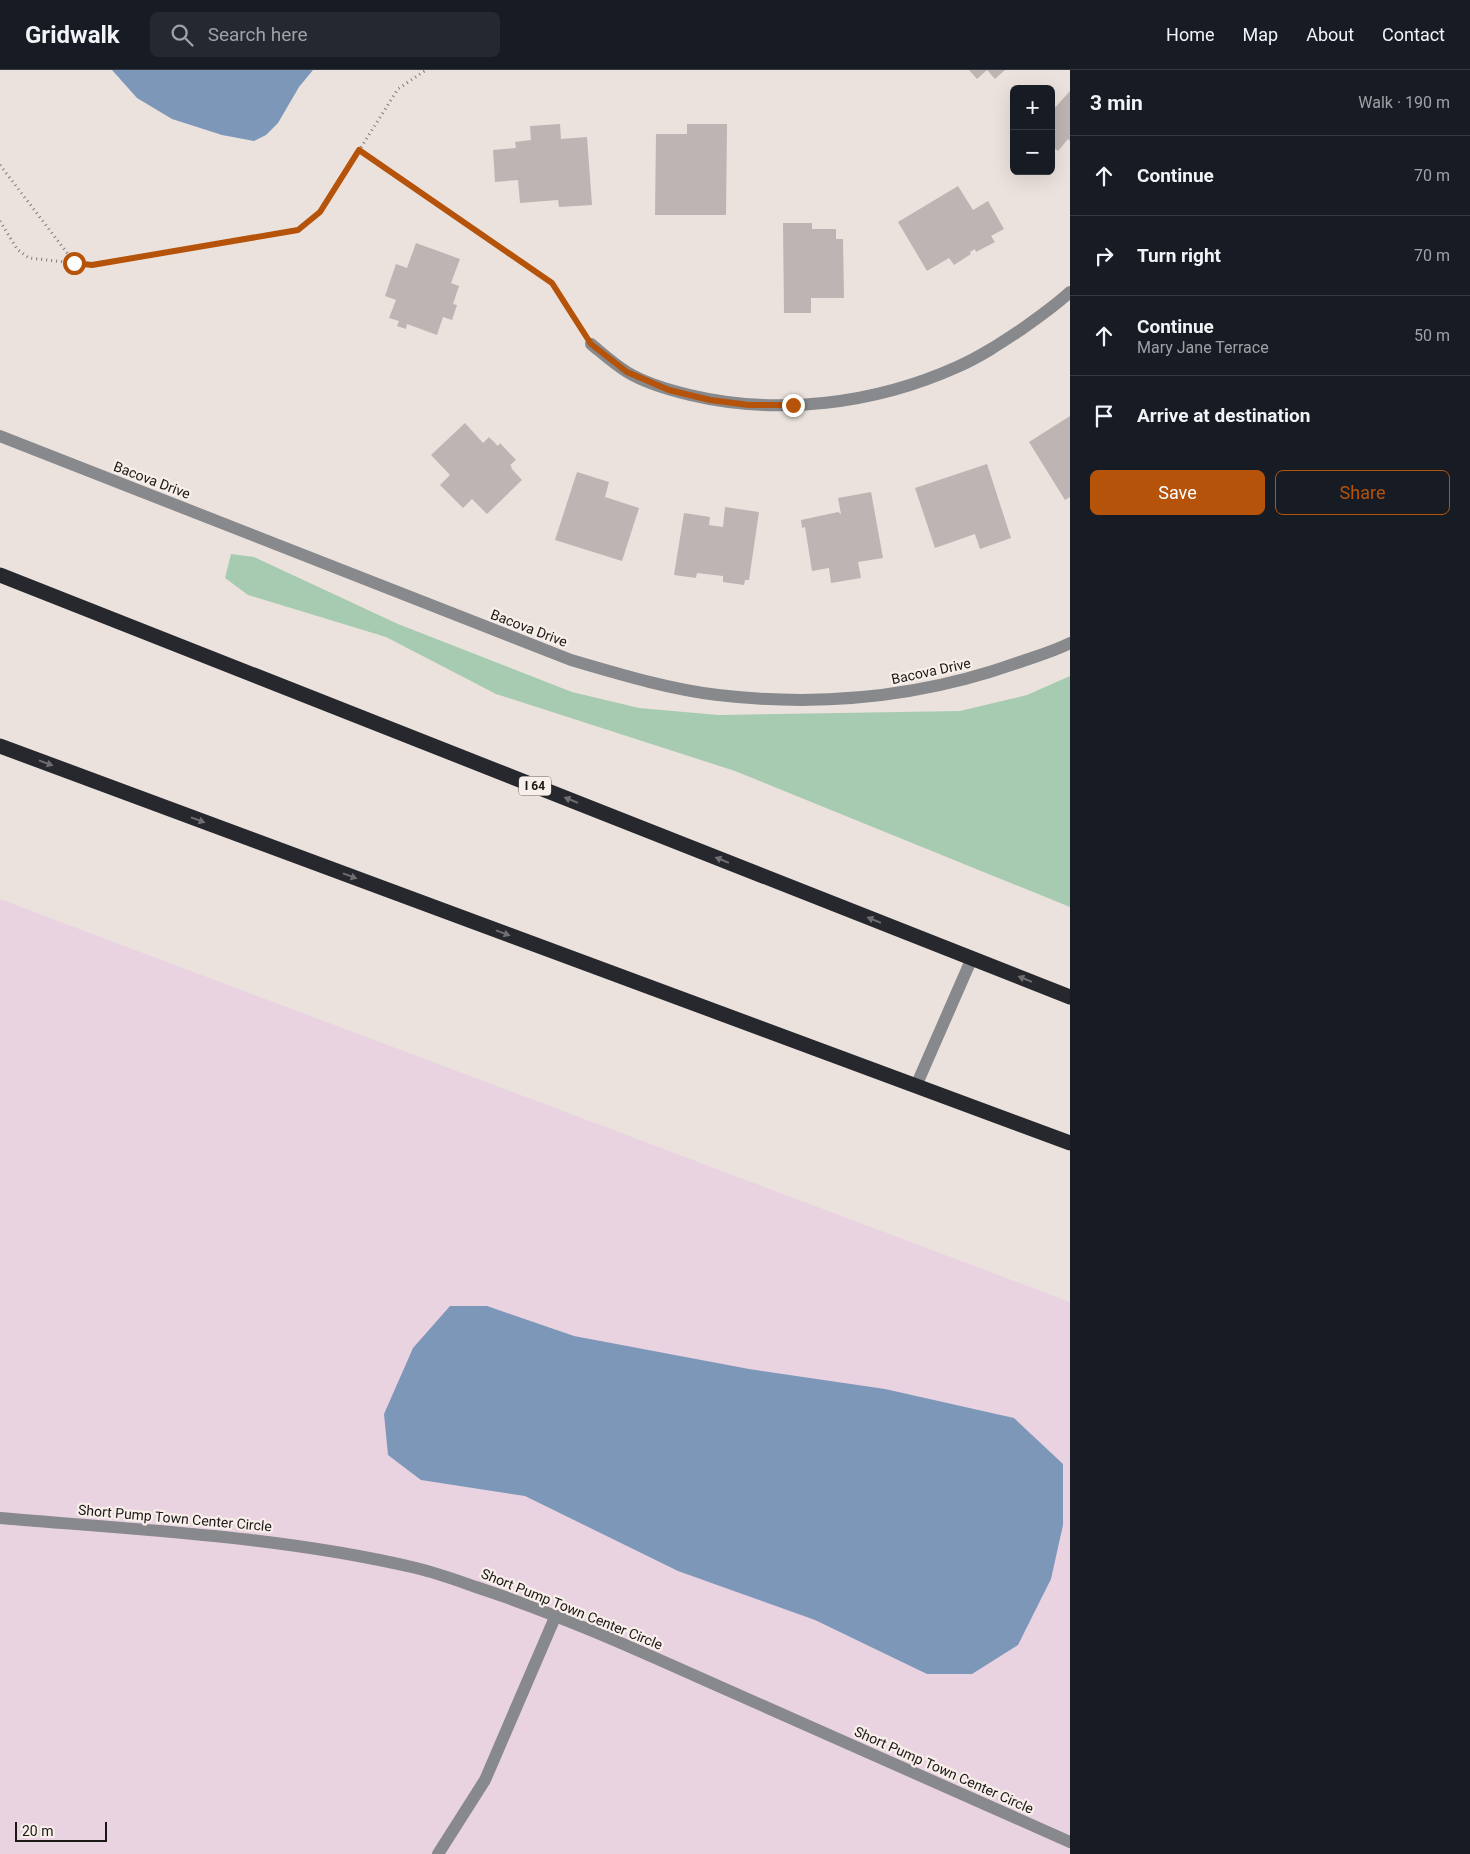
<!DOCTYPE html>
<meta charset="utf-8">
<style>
:root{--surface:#171b24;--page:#242831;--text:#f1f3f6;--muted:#9ea1a6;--line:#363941;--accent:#b45309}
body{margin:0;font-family:Roboto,sans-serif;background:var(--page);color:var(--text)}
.controls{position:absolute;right:15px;top:15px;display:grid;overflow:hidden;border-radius:8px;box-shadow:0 5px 20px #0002}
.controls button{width:45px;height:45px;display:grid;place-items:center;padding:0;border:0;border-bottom:1px solid var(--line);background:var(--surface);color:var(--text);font:25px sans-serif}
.scale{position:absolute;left:15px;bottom:12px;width:92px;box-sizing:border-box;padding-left:5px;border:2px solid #1a1715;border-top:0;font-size:14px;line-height:18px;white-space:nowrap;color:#1a1715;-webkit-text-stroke:4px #f8efeb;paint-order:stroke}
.stop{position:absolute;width:15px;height:15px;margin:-11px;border:4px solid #b45309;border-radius:50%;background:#fff}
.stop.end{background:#b45309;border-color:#fff;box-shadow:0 1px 5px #0008}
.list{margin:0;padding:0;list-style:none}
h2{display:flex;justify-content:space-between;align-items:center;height:65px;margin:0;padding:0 20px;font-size:21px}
h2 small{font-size:16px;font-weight:400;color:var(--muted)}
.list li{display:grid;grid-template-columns:32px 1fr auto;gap:15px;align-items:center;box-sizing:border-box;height:80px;padding:0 20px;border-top:1px solid var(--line)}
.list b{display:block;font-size:19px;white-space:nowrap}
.list p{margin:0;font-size:16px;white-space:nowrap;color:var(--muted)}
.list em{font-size:16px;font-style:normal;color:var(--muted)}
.actions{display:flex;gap:10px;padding:15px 20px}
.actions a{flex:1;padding:11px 0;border:1px solid var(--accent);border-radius:8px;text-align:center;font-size:18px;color:var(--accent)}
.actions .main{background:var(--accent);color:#fff}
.icon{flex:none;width:28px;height:28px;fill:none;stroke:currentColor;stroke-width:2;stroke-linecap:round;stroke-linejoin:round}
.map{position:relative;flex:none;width:1070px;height:1784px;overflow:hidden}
header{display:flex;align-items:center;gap:30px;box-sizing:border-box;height:70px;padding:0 25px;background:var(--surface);border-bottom:1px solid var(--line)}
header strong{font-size:24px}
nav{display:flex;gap:28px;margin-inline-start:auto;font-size:18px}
.search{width:350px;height:45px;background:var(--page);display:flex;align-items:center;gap:12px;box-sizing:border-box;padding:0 18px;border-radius:8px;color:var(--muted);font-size:19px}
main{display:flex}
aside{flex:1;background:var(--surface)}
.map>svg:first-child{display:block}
</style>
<header>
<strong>Gridwalk</strong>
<div class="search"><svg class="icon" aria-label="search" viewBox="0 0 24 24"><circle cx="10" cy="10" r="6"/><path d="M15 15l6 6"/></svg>Search here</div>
<nav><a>Home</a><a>Map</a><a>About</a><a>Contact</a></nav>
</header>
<main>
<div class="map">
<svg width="1070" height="1784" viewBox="0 0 1070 1784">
<rect width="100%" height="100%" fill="#ebe2dd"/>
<path fill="#e9d3e1" d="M0,829L1070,1232V1784H0Z"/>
<path fill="#a7cbb1" d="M231,484L254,487L398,554L572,622L639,638L718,645L960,641L1027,625L1070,606V837L735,701L496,624L386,567L248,525L225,508Z"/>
<path fill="#7d97b9" d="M112,0H313L299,17L278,53L266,65L254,71L222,65L172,49L137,28Z
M450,1236H487L574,1266L749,1299L885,1319L1014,1348L1063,1394V1455L1051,1509L1018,1575L972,1604H927L815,1550L678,1501L525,1426L421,1410L388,1385L384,1344L413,1278Z"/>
<path fill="#beb4b3" d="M969,0H987L977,9Z
M987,0H1005L995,9Z
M1070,21V71L1068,69L1058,81L1051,75V42Z
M560,54L561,69L587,67L592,135L559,137L558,130L520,133L518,110L495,112L493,80L516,78L515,72L531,70L530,56Z
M687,54H727L726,145H655L656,64H687Z
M958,116L973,140L988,131L1004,159L991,166L995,172L976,182L975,179L970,182L971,184L954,195L949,188L927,201L898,152Z
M783,153H812V159H836V169H843L844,228H811V243H784Z
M416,173L460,189L451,213L459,216L453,234L457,235L452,250L443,247L437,265L407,254L406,259L397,256L399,251L389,248L396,230L385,226L396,194L407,198Z
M1070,346V427L1065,430L1029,372Z
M465,353L483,373L489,367L498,376L500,373L516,390L510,395L512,397L511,398L522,410L487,444L472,429L463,438L440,415L450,405L431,385Z
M987,394L1011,468L980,479L975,464L935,478L915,418Z
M577,402L609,412L605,427L639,438L622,491L555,470Z
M871,422L883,488L858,492L861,508L831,513L829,498L812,501L805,457L802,458L801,450L838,442L841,444L838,428Z
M725,437L759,442L749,510H745L744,515L723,512V506L697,503L696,508L674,505L684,443L710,447L709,455L723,457Z"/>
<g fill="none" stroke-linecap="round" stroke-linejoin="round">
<path stroke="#807a77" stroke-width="3" stroke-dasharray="1 4" stroke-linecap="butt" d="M359,80L552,213L579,256
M0,95L74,192
M0,151L17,179L29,188L92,195L298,160L320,142L398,19L426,0"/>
<path stroke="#88898c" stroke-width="12" d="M916,1016L972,888
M438,1784L485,1710L556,1545"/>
<path stroke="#88898c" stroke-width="12" d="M591,274C602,283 614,294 627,302C645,313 669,320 690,325C778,346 875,334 957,297C980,287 1001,273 1022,259C1039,247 1055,236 1070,222
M0,366L571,590C619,604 668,619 718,625C821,637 923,627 1020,592C1037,586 1054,581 1070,573
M0,1448C139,1460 280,1466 416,1498C437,1503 456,1510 476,1517C555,1543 631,1577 707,1611C828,1664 949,1718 1070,1772"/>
<path stroke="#26282e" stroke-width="15" d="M0,505L1070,927
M0,676L1070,1073"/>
</g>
<defs><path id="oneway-solid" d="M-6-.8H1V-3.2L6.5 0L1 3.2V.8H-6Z" transform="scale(1.25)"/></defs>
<g fill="#706e70">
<use href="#oneway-solid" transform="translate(46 693) rotate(20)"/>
<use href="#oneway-solid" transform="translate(571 730) rotate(-158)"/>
<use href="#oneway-solid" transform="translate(198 750) rotate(20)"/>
<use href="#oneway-solid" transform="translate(722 790) rotate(-158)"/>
<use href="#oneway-solid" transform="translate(350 806) rotate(20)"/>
<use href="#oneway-solid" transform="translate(874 850) rotate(-158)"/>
<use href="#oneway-solid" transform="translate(503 863) rotate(20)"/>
<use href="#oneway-solid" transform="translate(1025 909) rotate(-158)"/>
</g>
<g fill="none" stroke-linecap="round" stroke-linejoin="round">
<path stroke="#b45309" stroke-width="6" d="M74,193L92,195L298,160L320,142L359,80L552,213L591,274L627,302L669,320L710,330L749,335H793"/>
</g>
<g text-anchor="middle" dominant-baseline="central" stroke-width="4.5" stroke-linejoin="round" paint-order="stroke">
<rect fill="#f8efeb" stroke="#5d5855" stroke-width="1" x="519" y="706.5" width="32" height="19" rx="4"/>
<g font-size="12" font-weight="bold" fill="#1a1715">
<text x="535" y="716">I 64</text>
</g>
<g font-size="14" fill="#1a1715" stroke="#f8efeb">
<text transform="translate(152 410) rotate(21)">Bacova Drive</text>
<text transform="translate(529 558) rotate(21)">Bacova Drive</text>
<text transform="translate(931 601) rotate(-12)">Bacova Drive</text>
<text transform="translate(175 1448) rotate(5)">Short Pump Town Center Circle</text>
<text transform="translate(572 1539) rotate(22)">Short Pump Town Center Circle</text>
<text transform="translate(944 1700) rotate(24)">Short Pump Town Center Circle</text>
</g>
</g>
</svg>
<div class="controls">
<button>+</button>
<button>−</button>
</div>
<div class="scale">20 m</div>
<div class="stop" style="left:74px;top:193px"></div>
<div class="stop end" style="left:793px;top:335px"></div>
</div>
<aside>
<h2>3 min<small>Walk · 190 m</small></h2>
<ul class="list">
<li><svg class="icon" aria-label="ahead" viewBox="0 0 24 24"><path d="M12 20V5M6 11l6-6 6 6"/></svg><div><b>Continue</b></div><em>70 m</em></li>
<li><svg class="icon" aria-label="right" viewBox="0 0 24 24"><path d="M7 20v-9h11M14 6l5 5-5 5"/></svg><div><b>Turn right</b></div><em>70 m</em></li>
<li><svg class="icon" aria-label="ahead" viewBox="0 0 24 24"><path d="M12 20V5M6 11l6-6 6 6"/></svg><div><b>Continue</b><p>Mary Jane Terrace</p></div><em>50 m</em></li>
<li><svg class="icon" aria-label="arrive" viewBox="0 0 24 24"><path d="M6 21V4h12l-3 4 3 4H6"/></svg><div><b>Arrive at destination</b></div></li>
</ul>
<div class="actions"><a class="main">Save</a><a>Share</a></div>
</aside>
</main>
